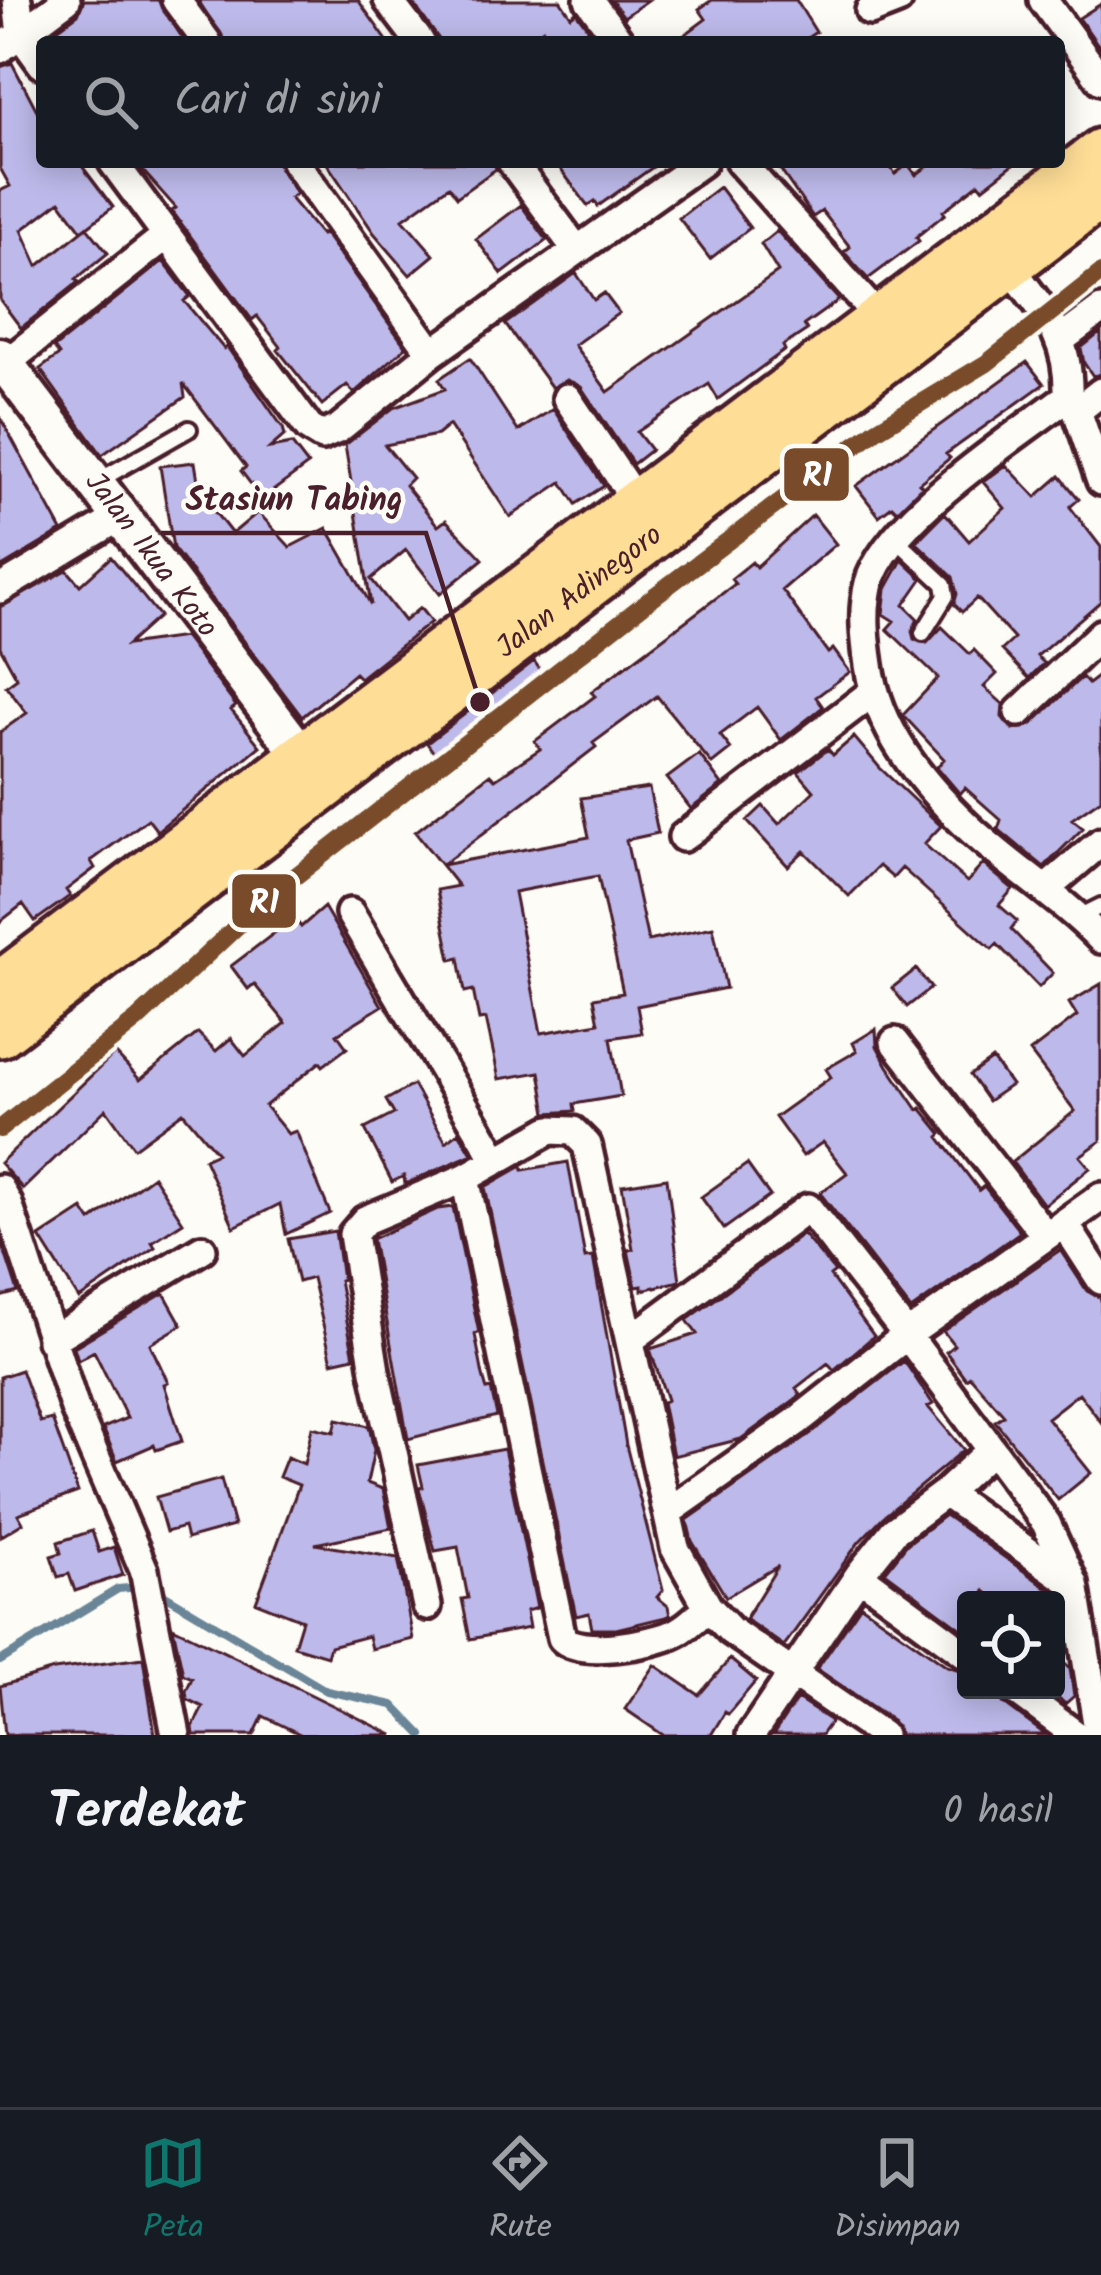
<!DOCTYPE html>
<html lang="id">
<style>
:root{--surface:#171b24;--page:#242831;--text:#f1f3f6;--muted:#9ea1a6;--line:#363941;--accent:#0f766e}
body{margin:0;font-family:Kalam,sans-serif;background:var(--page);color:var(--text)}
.controls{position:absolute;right:36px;bottom:36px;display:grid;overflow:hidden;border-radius:12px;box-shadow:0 6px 30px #0003}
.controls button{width:108px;height:108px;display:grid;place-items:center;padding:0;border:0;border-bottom:3px solid var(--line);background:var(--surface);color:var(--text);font:60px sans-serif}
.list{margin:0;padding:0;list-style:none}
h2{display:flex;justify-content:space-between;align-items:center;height:156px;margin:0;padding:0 48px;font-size:51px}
h2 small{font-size:39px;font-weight:400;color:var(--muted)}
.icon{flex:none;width:66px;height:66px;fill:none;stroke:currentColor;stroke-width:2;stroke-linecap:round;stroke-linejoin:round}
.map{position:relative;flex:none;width:1101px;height:1735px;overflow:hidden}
.search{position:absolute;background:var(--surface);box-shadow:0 6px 30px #0003;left:36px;right:36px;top:36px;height:132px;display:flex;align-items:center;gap:30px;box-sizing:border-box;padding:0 42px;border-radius:12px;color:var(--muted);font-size:45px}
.sheet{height:372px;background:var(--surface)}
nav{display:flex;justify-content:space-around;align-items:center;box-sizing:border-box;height:168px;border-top:3px solid var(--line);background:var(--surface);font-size:33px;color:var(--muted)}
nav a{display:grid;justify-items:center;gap:6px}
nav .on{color:var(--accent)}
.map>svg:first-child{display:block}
</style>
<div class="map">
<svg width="1101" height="1735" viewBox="0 0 1101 1735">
<rect width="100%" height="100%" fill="#fdfcf7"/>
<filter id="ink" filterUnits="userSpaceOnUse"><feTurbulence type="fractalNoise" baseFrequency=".00833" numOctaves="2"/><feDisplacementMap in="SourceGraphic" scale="24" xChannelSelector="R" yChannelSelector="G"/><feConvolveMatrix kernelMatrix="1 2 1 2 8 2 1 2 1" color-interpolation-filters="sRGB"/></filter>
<g filter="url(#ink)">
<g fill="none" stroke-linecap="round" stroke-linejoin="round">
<path stroke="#6a8597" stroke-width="8" d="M155,1589L327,1691L393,1705L422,1735
M0,1661L118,1589L140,1587"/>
</g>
<path fill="#bdb9ea" stroke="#4a1f2b" stroke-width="3" fill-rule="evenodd" d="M84,0H158L185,42H48L45,38L78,14Z
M198,0H358L388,42H225Z
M411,0H560L571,16L576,12L595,38L590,42H552L543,29L525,42H441Z
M611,0H648L624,17Z
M712,0H796L816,32L801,42H675L706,19L699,9Z
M1101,4V49L1079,18Z
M12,63L42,120V162H79L113,207L82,231L60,201L22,230L38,266L87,227L108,253L76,279L79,282L21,328L0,300V191L10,186L0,168V67Z
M135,162H277L296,194L290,198L321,235L324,233L406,347L354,393L347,385L322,405L278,350L281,347L257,316L252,320L172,211L176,208Z
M326,162H494L496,169L457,197L449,186L403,219L434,255L410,275L374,233Z
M555,162H660L598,206L595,201L588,206Z
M775,162H887L895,174L908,164L916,175L933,162H1016L983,188L979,183L943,211L945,214L916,237L919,241L868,279L844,252L850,247L822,211L813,217Z
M719,187L750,228L710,259L679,218Z
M521,205L547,240L502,274L476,239Z
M777,231L839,300L804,325L807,330L783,346L785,350L718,399L709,384L637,432L651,450L633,464L581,387L567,380L552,388L505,324L576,273L594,300L604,293L619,313L574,345L608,392L778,272L761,244Z
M163,261L190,296L184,301L224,349L227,347L283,428L285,435L270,448L292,444L308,465L262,499L241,471L246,467L183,383L185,397L102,455L40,369L59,355L54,348Z
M1101,332V374L1093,376L1084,363L1081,348Z
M470,358L518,431L553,409L604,486L576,504L562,482L510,517L449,425L437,435L385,445L412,478L405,485L438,526L446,520L483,559L440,594L406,550L371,579L404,621L420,608L431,622L360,678L355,673L302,717L173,548L160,466L195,462L198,481L207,480L221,497L210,506L232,534L258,512L290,547L327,528L371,605L345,445L393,408L445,389L439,379Z
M1027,362L1044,384L946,454L950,458L919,483L922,486L897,511L892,506L879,516L856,486Z
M0,417L62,531L0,568Z
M1006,465L1036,497L1060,476L1079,499L1070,507L1101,547V601L1037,656L1044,663L1029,678L1002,650L1014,639L977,598L962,612L954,604L957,594L953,577L916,542L945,513L969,541L1005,508L983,482Z
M813,515L836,544L782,590L828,653L833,649L850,672L816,697L823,707L781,740L757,707L720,735L731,749L712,764L657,696L593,743L596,747L442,865L589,837L581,798L649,788L658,833L626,840L648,941L713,927L726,988L637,1006L642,1033L611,1038L621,1096L574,1104L575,1111L547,1113L540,1072L499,1079L486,1019L479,1020L473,990L465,992L459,958L451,960L437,890L458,886L415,832L490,774L495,779L540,749L535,741L595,696L591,692L735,584L731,579L752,562L756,567ZM598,876L623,993L594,998L599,1023L541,1033L514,892Z
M111,557L159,616L127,645L184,637L236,706L231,710L260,746L157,831L148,819L91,861L95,868L66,890L70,896L35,921L23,904L0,922V732L27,713L6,686L17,678L0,647V607L67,570L80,585Z
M902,560L922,579L904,605L918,619L912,631L914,639L927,643L942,627L970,654L974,650L997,674L984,687L1003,704L1002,717L1013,729L1031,725L1082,677L1088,684L1101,674V799L1072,819L1083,828L1044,867L998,829L1001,820L965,788L960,794L937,767L944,759L903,715L938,678L887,629L894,621L883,614L886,589Z
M534,661L543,674L434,753L427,743Z
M854,737L880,768L941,826L924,844L967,882L983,864L1013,889L999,905L1017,921L1011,929L1053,973L1039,987L997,944L992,949L902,868L893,878L879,866L849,896L804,851L788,866L747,821L763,806L779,824L814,791L798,772L828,749L833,755Z
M699,754L722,785L691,809L667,778Z
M324,907L382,1006L337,1034L347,1048L323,1066L320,1062L265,1106L288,1134L296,1131L330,1213L286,1234L280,1204L234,1227L204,1159L217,1153L183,1112L134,1148L106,1109L23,1189L0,1163L115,1053L140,1080L198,1033L216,1051L231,1038L245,1056L286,1023L254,984L248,989L231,966L294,918L301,927Z
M916,969L931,988L907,1007L892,988Z
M1101,984V1141L1080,1156L1090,1168L1044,1205L1012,1162L1075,1111L1030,1052L1077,1016L1069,1003Z
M876,1029L877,1046L888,1066L918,1110L921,1108L942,1134L939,1137L979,1190L984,1186L1020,1232L911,1310L820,1193L847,1173L823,1142L803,1156L775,1117L831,1077L826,1069L857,1051L853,1043Z
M992,1059L1011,1085L988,1101L970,1075Z
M413,1085L446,1142L459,1132L472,1154L405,1184L404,1176L392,1182L365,1129L394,1114L386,1100Z
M568,1162L585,1258L593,1257L626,1445L663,1590L657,1597L668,1606L670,1616L616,1629H592L589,1613L576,1616L485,1187L522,1166L523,1170Z
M747,1164L770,1196L724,1229L701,1197Z
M153,1176L183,1222L152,1242L155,1247L79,1299L40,1237L83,1209L91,1221Z
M667,1178L680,1281L642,1290V1286L636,1287L628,1250L633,1249L622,1185Z
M453,1207L479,1333L475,1334L483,1376L487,1390L491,1389L497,1416L408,1439L372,1239L438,1209Z
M335,1231L342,1279L339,1280L354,1357L332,1362L312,1278L298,1282L288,1239Z
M803,1234L835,1272L830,1276L874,1336L834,1370L828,1363L796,1388L801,1395L741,1439L673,1456L662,1402L667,1400L650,1349L697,1334L687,1320Z
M0,1237L18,1292L0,1297Z
M1060,1250L1087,1291L1101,1298V1422L1079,1393L1047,1418L1091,1473L1058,1500L995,1421L1004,1415L970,1376L966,1379L946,1352L954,1345L943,1331Z
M164,1293L182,1325L150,1344L168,1382L164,1384L182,1441L156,1450L154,1445L117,1461L103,1428L127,1418L94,1351L78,1360L74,1347Z
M904,1361L933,1404L928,1407L964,1450L883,1517L859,1542L784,1646L745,1619L778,1566L726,1597L692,1541L687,1520L806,1437Z
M21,1370L40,1422L52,1419L78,1492L18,1514L23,1523L0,1537V1377Z
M337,1419L369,1426L374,1450L367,1483L383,1489L391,1528L315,1544L398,1558L413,1639L371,1649L368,1636L330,1646L327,1656L294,1646L302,1620L256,1602L299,1485L279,1477L287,1457L304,1464L312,1427L334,1432Z
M504,1449L537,1608L526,1611L529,1628L470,1639L462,1599L468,1598L458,1547L435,1551L419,1488L423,1487L418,1465Z
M221,1479L234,1526L187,1539L184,1527L166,1532L156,1497Z
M945,1515L1049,1589L1040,1600H996L985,1591L979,1600H966V1632L885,1572L907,1544Z
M92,1531L99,1552L114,1547L123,1575L75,1591L69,1574L58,1577L51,1556L61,1553L58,1542Z
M861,1605L947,1666L966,1672V1690H992L1004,1704L1046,1735H900L892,1720L817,1669Z
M173,1627L271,1675L393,1735H302L263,1716L254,1735H194L193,1727L203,1707L187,1699L186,1691L192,1678L183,1674Z
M1056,1654L1070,1668L1074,1696L1065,1704L1056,1695Z
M143,1658L155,1735H5L0,1686L54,1670Z
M730,1659L756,1681L728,1714L725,1712L711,1735H663L625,1709L655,1665L699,1695Z
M797,1699L831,1721L821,1735H773Z"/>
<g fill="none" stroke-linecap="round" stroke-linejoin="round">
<defs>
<path id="service" d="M98,481L189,429
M896,539L944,584L946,596L923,633
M1079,917L1101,906"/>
<path id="minor" d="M17,0L21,35L42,64
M176,0L207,42
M388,0L420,42
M589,0L620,42
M1043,0L1101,80
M870,11L898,0
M0,49L66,0
M113,162L309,428L322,436L338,429L432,353L702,162
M295,162L432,353
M512,162L576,249
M740,162L888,328
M1009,265C1043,312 1070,335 1068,396C1014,438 888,518 869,583C862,609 865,638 869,665C878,730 921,782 967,826C1009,866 1060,897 1101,939
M1062,339L1101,310
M5,364L167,235
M1068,396L1077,411L1101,481
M567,398L638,504
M1077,411L1101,392
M0,589L120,517
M1019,712L1101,634
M683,837L873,692
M1046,889L1101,842
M350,913L496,1159
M895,1042L1046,1236
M465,1178L562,1638C579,1657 655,1644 677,1632C689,1626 698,1616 708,1607
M0,1189L8,1204L75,1409L144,1570L176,1735
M1064,1223L1101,1280
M51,1340L202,1249
M630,1340L808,1208L907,1335L796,1422L668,1512
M945,1493L1074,1584
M859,1575L966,1654
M427,1606L375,1371L353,1234L365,1220L465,1178L550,1130L573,1131L587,1145L675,1548L708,1607L731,1631L882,1735
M1015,1690L1076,1735
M751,1735L859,1575L894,1531L945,1493L990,1451
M1099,1735L1074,1584L1046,1523L907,1335L1101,1197"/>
<g id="tertiary">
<path id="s1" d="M0,357L301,754"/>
</g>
<g id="trunk">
<path d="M0,985C365,705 736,432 1101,152"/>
<path id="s2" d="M0,1034L1101,195"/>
</g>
</defs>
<use href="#service" stroke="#4a1f2b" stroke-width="22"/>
<use href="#minor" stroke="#4a1f2b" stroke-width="36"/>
<use href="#tertiary" stroke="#4a1f2b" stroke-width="45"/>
<use href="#trunk" stroke="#4a1f2b" stroke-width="54"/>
<use href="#service" stroke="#fdfcf7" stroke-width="14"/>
<use href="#minor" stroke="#fdfcf7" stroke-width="27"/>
<use href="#tertiary" stroke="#fdfcf7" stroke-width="36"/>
<use href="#trunk" stroke="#fedd96" stroke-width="45"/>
<defs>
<path id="rail-1" d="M0,1129L137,1020L265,900L653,597L876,430L987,363L1101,273"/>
</defs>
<use href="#rail-1" stroke="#fdfcf7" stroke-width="27"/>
<use href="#rail-1" stroke="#7a4b2a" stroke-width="18"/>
</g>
</g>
<g text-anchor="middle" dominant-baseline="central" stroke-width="9" stroke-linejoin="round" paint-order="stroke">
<g font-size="30" fill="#4a1f2b" stroke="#fdfcf7">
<text stroke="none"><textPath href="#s1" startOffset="249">Jalan Ikua Koto</textPath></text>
<text stroke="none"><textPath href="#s2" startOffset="729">Jalan Adinegoro</textPath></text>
</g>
</g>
<path fill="none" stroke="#4a1f2b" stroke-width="4.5" d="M480 702L426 533H161"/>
<circle fill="#4a1f2b" stroke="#fdfcf7" stroke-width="4.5" cx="480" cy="702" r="12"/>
<g font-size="33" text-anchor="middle" font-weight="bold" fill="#4a1f2b" stroke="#fdfcf7" stroke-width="9" stroke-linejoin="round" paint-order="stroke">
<text x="294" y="510">Stasiun Tabing</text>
</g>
<g stroke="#fdfcf7" stroke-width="4.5">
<rect x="782" y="446" width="69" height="57" rx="12" fill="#7a4b2a"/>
<rect x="230" y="872" width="68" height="58" rx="12" fill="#7a4b2a"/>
</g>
<g font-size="33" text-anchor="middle" font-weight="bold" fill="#fff">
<text x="817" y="486">R1</text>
<text x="264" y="913">R1</text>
</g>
</svg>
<div class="controls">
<button><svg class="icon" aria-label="locate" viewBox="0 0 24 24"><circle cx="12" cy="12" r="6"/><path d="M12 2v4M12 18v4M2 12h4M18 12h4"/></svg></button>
</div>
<div class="search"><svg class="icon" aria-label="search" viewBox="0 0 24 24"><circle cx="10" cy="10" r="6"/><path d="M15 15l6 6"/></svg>Cari di sini</div>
</div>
<section class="sheet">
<h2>Terdekat<small>0 hasil</small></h2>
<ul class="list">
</ul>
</section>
<nav>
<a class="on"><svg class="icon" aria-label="map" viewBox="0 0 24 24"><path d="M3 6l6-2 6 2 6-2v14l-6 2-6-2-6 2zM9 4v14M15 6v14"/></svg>Peta</a>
<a><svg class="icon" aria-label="directions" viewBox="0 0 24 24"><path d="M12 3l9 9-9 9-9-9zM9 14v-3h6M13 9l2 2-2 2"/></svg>Rute</a>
<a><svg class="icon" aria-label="saved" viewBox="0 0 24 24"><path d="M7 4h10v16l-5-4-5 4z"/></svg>Disimpan</a>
</nav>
